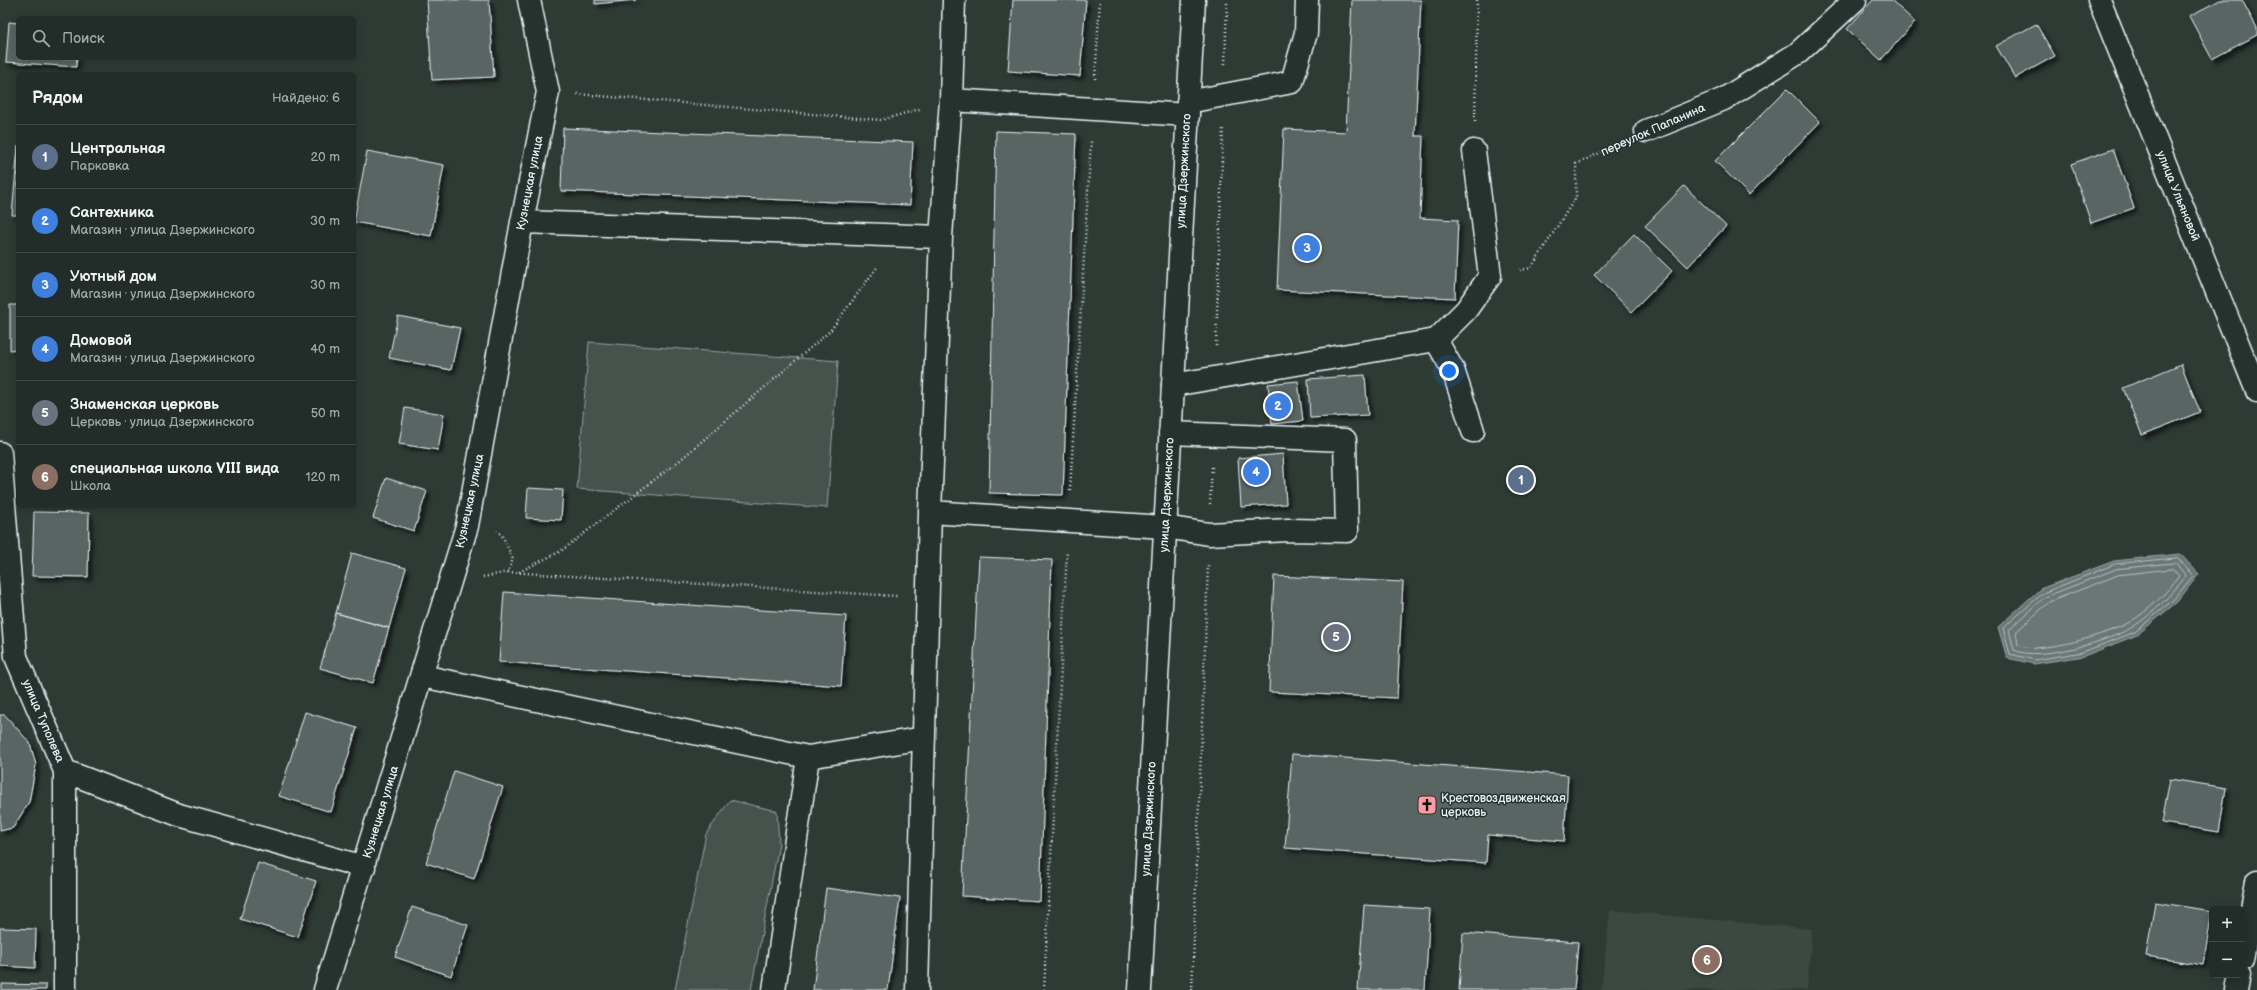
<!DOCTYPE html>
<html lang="ru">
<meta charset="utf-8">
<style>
:root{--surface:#222c28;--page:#2a3430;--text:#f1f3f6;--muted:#a2a7a8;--line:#3f4845;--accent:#8bbbb9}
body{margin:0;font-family:"Balsamiq Sans",sans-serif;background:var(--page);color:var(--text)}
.controls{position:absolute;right:12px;bottom:12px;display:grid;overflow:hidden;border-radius:6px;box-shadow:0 2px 10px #0003}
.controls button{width:36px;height:36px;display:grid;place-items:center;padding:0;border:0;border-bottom:1px solid var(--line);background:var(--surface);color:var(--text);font:20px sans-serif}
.you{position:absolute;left:1449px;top:371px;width:14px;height:14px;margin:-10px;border:3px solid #fff;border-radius:50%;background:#1a73e8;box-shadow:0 0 0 6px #1a73e833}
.badge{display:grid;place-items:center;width:26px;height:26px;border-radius:50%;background:var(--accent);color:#fff;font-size:13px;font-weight:700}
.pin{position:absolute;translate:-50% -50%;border:2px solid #fff;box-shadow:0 1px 4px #0006}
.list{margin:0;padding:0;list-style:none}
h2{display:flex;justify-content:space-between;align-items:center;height:52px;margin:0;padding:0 16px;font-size:17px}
h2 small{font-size:13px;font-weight:400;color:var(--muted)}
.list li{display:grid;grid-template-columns:26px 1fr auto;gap:12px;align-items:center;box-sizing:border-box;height:64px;padding:0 16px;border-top:1px solid var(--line)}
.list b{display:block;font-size:15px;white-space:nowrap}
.list p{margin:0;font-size:13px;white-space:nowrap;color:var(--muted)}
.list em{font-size:13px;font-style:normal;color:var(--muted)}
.icon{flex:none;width:22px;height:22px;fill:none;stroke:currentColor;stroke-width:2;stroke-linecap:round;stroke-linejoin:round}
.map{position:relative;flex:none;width:2257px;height:990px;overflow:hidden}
.search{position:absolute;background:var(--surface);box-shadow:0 2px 10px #0003;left:16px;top:16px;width:340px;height:44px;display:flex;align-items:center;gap:10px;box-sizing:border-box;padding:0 14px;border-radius:6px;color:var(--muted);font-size:15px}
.panel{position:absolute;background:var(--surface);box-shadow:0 2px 10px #0003;left:16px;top:72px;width:340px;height:436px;border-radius:6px}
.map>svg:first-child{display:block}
</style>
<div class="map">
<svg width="2257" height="990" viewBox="0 0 2257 990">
<defs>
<filter id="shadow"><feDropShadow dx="3.5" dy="3.5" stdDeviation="2" flood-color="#0009"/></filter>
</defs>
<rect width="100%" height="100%" fill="#2e3b35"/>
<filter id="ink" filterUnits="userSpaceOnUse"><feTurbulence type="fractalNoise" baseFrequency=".025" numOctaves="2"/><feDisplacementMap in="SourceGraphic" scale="8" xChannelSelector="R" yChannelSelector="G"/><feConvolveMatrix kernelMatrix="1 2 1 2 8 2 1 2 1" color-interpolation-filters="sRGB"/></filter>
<g filter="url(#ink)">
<path fill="#3b4843" d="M1610,910L1812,929L1807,990H1601Z"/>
<path fill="#45524e" stroke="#96a2a3" d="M589,342L838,361L827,508L577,489Z
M730,800L777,811L779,844L751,990H675L706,834Z"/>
<path fill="#6b7775" stroke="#9da8a9" d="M2180,554L2199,574L2177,602L2137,635L2084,656L2034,664L2007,658L1998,627L2040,589L2114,561Z"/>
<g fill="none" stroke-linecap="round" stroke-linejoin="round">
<path stroke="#b6c0c4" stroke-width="1" d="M2178,558L2193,576L2174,599L2135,632L2083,652L2035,660L2010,654L2003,628L2043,593L2115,564Z
M2176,563L2186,576C2171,595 2154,613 2134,626C2112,641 2037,662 2014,650L2009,630L2045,597L2116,569Z
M2173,569L2179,576C2167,593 2148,611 2130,622C2109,634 2040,655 2018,645L2016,632L2049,602L2118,575Z"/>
</g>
<path fill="#596563" stroke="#e8f1f8" filter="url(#shadow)" d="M427,0H489L494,77L432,80Z
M595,0H636L595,4Z
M1013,0H1086L1080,76L1008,71Z
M1352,0H1421L1415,136H1423L1420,218L1458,220L1455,298L1277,290L1284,129L1346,132Z
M1873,0H1891L1915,22L1881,60L1847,29Z
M2220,0H2242L2257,28V35L2212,59L2189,16Z
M9,22L18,23V58H77L76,67L6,62Z
M2036,24L2055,56L2015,78L1996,46Z
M1787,89L1820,122L1749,195L1715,161Z
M563,128L913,142L910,205L561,191Z
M996,131L1076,134L1063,495L989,493Z
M18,146V215H12Z
M2113,149L2134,208L2091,223L2071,164Z
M367,151L444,165L431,236L354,222Z
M1684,186L1726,226L1688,267L1645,226Z
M1634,234L1672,271L1632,312L1594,275Z
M10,305H18V349L10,350Z
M398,316L460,328L451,370L389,358Z
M2181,364L2200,412L2142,435L2123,388Z
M1365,375L1368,415L1310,418L1308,379Z
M1298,381L1303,421L1272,424L1268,384Z
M405,408L444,414L438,450L399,444Z
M1283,454L1286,504L1241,507L1238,458Z
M386,478L427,491L414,531L373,518Z
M528,488L563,490L561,520L526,518Z
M34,512L89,513L88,577L32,576Z
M352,553L406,568L389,628L336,613Z
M979,557L1052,560L1040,901L962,896Z
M1274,576L1403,582L1397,698L1269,692Z
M504,592L846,616L841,686L499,662Z
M336,613L389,628L373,683L320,668Z
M305,712L357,728L331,812L279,796Z
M0,715H5L30,743L36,765L29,802L13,828L0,831Z
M1292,754L1568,775L1564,841L1488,835L1486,863L1285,848Z
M454,771L503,787L474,879L426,863Z
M2170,779L2226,788L2219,832L2162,823Z
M258,863L316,881L298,937L240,919Z
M826,888L900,898L888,990H813Z
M2155,902L2212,911L2203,965L2146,956Z
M1364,905L1430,909L1425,990H1358Z
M412,907L468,925L451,976L395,957Z
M0,928L36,929L35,968L0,966Z
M1463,933L1578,942L1574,990H1459Z
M2,984L46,985V990H2Z"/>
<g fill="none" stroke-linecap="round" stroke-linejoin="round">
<defs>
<path id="minor" d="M954,0L951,100L1188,115
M2099,0L2257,391
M951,100L941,237L930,512L1165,527L1209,534L1288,530L1347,531L1345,440L1170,433
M1188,102L1292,82L1306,33L1307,0
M1646,131L1724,99L1798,53L1855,0
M522,222L941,237
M1436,340L1453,370L1473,431
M1173,385L1436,340L1466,310L1490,276L1474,151
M0,453L16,657L65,771V990
M422,676L808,757L924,738
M65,771L179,815L364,867
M2242,959L2257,882
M325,990L467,526L522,222L548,92L529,0
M774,990L808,757
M917,990L930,512
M2236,990L2239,975"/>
<path id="major" d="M1140,990L1194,0"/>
</defs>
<use href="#minor" stroke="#e8f1f8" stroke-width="25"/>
<use href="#major" stroke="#e8f1f8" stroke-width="25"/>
<path stroke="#e8f1f8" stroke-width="2.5" stroke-dasharray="1 3" stroke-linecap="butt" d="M1225,64L1227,0
M1095,79L1100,0
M577,94L881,120L920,109
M1475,121L1477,0
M1520,270L1531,268L1576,197V164L1619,144
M1216,346L1223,127
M1070,490L1091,140
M1210,504L1212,465
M508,572L897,596
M519,572L561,551L679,461L830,331L878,266
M483,577L508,572L513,559L502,535L497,531
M1044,990L1067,551
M1192,990L1208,565"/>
<use href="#minor" stroke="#26332d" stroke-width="22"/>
<use href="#major" stroke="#26332d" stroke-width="22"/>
</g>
</g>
<defs>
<symbol id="church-square" viewBox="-11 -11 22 22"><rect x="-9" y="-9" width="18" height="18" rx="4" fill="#ff9aa2" stroke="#26332d"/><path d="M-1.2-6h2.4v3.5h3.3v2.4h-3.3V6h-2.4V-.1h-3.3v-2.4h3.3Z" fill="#111"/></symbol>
</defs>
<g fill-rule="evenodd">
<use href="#church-square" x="1416" y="794" width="22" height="22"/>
</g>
<g text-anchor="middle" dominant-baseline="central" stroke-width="3" stroke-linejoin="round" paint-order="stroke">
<g font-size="12" fill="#e8f1f8" stroke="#26332d">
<text transform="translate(1653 130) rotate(-24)">переулок Папанина</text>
<text transform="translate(1184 171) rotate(-87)">улица Дзержинского</text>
<text transform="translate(530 183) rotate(-79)">Кузнецкая улица</text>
<text transform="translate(2178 196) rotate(68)">улица Ульяновой</text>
<text transform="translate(1167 495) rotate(-87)">улица Дзержинского</text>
<text transform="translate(470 501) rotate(-78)">Кузнецкая улица</text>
<text transform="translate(43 721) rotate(67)">улица Туполева</text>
<text transform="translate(381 812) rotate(-73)">Кузнецкая улица</text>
<text transform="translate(1149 819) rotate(-87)">улица Дзержинского</text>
</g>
<g font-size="12" fill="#e8f1f8" stroke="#26332d" text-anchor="start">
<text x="1441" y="798">Крестовоздвиженская<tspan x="1441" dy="14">церковь</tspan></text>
</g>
</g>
</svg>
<div class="controls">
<button>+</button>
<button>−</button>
</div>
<div class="you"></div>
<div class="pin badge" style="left:1521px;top:480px;background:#5c6f8a">1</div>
<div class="pin badge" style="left:1278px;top:406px;background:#3f7fe0">2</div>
<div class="pin badge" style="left:1307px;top:248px;background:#3f7fe0">3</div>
<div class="pin badge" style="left:1256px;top:472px;background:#3f7fe0">4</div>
<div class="pin badge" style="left:1336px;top:637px;background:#6b7280">5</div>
<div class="pin badge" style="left:1707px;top:960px;background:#8d6e63">6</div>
<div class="search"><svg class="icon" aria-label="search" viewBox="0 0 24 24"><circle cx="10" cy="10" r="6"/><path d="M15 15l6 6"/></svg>Поиск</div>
<section class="panel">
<h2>Рядом<small>Найдено: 6</small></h2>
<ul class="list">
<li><span class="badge" style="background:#5c6f8a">1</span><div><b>Центральная</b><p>Парковка</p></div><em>20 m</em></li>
<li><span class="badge" style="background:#3f7fe0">2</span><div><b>Сантехника</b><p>Магазин · улица Дзержинского</p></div><em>30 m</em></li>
<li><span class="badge" style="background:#3f7fe0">3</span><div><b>Уютный дом</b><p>Магазин · улица Дзержинского</p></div><em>30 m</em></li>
<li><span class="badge" style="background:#3f7fe0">4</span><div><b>Домовой</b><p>Магазин · улица Дзержинского</p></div><em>40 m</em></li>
<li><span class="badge" style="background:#6b7280">5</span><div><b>Знаменская церковь</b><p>Церковь · улица Дзержинского</p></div><em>50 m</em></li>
<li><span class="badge" style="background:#8d6e63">6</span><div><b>специальная школа VIII вида</b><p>Школа</p></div><em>120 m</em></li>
</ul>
</section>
</div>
